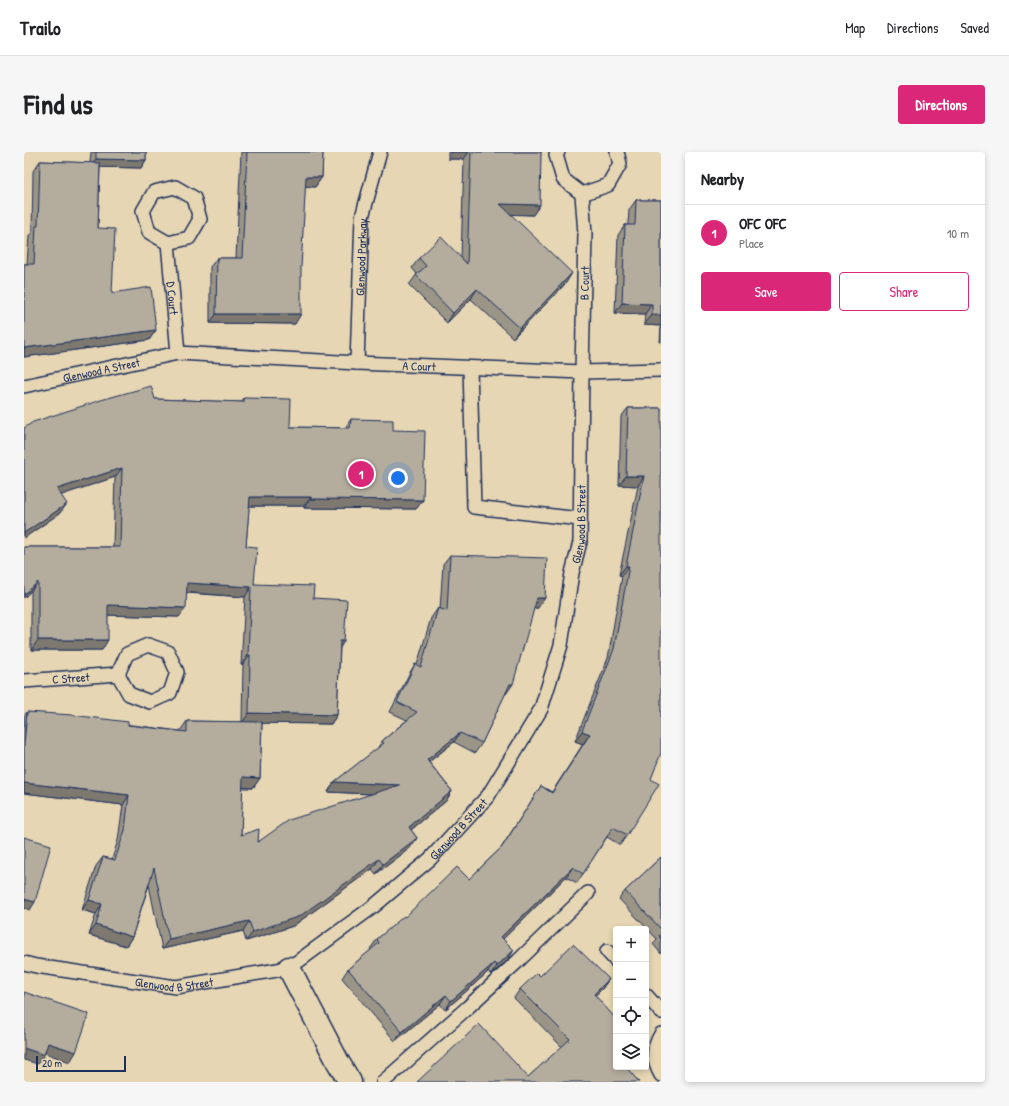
<!DOCTYPE html>
<meta charset="utf-8">
<style>
:root{--surface:#fff;--page:#f6f6f6;--text:#202124;--muted:#757577;--line:#e0e0e0;--accent:#db2777}
body{margin:0;font-family:"Patrick Hand",sans-serif;background:var(--page);color:var(--text)}
.controls{position:absolute;right:12px;bottom:12px;display:grid;overflow:hidden;border-radius:4px;box-shadow:0 2px 6px #0003}
.controls button{width:36px;height:36px;display:grid;place-items:center;padding:0;border:0;border-bottom:1px solid var(--line);background:var(--surface);color:var(--text);font:20px sans-serif}
.scale{position:absolute;left:12px;bottom:10px;width:90px;box-sizing:border-box;padding-left:4px;border:2px solid #1b2f5e;border-top:0;font-size:11px;line-height:14px;white-space:nowrap;color:#1b2f5e;-webkit-text-stroke:3px #e7d6b3;paint-order:stroke}
.you{position:absolute;left:374px;top:326px;width:14px;height:14px;margin:-10px;border:3px solid #fff;border-radius:50%;background:#1a73e8;box-shadow:0 0 0 6px #1a73e833}
.badge{display:grid;place-items:center;width:26px;height:26px;border-radius:50%;background:var(--accent);color:#fff;font-size:13px;font-weight:700}
.pin{position:absolute;translate:-50% -50%;border:2px solid #fff;box-shadow:0 1px 4px #0006}
.list{margin:0;padding:0;list-style:none}
h2{display:flex;justify-content:space-between;align-items:center;height:52px;margin:0;padding:0 16px;font-size:17px}
h2 small{font-size:13px;font-weight:400;color:var(--muted)}
.list li{display:grid;grid-template-columns:26px 1fr auto;gap:12px;align-items:center;box-sizing:border-box;height:56px;padding:0 16px;border-top:1px solid var(--line)}
.list b{display:block;font-size:15px;white-space:nowrap}
.list p{margin:0;font-size:13px;white-space:nowrap;color:var(--muted)}
.list em{font-size:13px;font-style:normal;color:var(--muted)}
.actions{display:flex;gap:8px;padding:12px 16px}
.actions a{flex:1;padding:9px 0;border:1px solid var(--accent);border-radius:4px;text-align:center;font-size:14px;color:var(--accent)}
.actions .main{background:var(--accent);color:#fff}
.icon{flex:none;width:22px;height:22px;fill:none;stroke:currentColor;stroke-width:2;stroke-linecap:round;stroke-linejoin:round}
.map{position:relative;flex:none;width:637px;height:930px;overflow:hidden;border-radius:4px}
header{display:flex;align-items:center;gap:24px;box-sizing:border-box;height:56px;padding:0 20px;background:var(--surface);border-bottom:1px solid var(--line)}
header strong{font-size:19px}
nav{display:flex;gap:22px;margin-inline-start:auto;font-size:14px}
.intro{display:flex;align-items:center;justify-content:space-between;box-sizing:border-box;height:96px;padding:0 24px}
h1{margin:0;font-size:28px}
.button{padding:10px 18px;border-radius:4px;background:var(--accent);color:#fff;font-size:14px;font-weight:700}
main{display:flex;gap:24px;padding:0 24px}
aside{flex:1;background:var(--surface);border-radius:4px;box-shadow:0 2px 6px #0003}
.map>svg:first-child{display:block}
</style>
<header>
<strong>Trailo</strong>
<nav><a>Map</a><a>Directions</a><a>Saved</a></nav>
</header>
<div class="intro"><h1>Find us</h1><a class="button">Directions</a></div>
<main>
<div class="map">
<svg width="637" height="930" viewBox="0 0 637 930">
<rect width="100%" height="100%" fill="#e7d6b3"/>
<filter id="ink" filterUnits="userSpaceOnUse"><feTurbulence type="fractalNoise" baseFrequency=".025" numOctaves="2"/><feDisplacementMap in="SourceGraphic" scale="8" xChannelSelector="R" yChannelSelector="G"/><feConvolveMatrix kernelMatrix="1 2 1 2 8 2 1 2 1" color-interpolation-filters="sRGB"/></filter>
<g filter="url(#ink)">
<g fill="none" stroke-linecap="round" stroke-linejoin="round">
<defs>
<g id="lane">
<path d="M558,42L584,33L596,12L593,0"/>
<path id="s1" d="M144,91L165,86L176,67L170,46L151,35L130,40L119,59L125,80L144,91L154,201"/>
<path id="s2" d="M333,211L338,65L356,0"/>
<path d="M446,216L450,355L556,367"/>
<path id="s3" d="M0,234L154,201L333,211L558,220L637,218"/>
<path d="M124,493L144,500L153,520L146,541L126,550L105,542L94,522L103,502Z"/>
<path id="s4" d="M0,529L94,522"/>
<path d="M583,799L592,809"/>
<path id="s5" d="M0,811L12,814L152,835L265,816L350,754L406,707L464,644L517,557L537,493L548,421L556,390L558,220L561,82L558,42L539,27L532,3L534,0"/>
<path d="M622,843L637,860"/>
<path d="M637,882C628,897 629,909 637,923"/>
<path d="M359,930L443,856L494,809L564,741"/>
</g>
<path id="street" d="M265,816L314,910L326,930"/>
</defs>
<use href="#lane" stroke="#1b2f5e" stroke-width="16"/>
<use href="#street" stroke="#1b2f5e" stroke-width="25"/>
<use href="#lane" stroke="#e7d6b3" stroke-width="13"/>
<use href="#street" stroke="#e7d6b3" stroke-width="22"/>
</g>
<path fill="#9b9588" stroke="#1b2f5e" d="M67,0H122V8L117,16L76,15L74,76L88,141L132,178L125,188L0,205V112H3L5,84L8,80L9,19L16,9L66,11Z
M217,0H299L298,25L291,35L281,34L271,172L186,171V115L193,106H212Z
M424,0H517L509,63L486,62L542,131L489,186L447,147L423,171L385,133L393,122L388,116L395,106H437L440,7H424Z
M612,48H637V190H636L637,174L620,173L621,162L591,161L594,83L601,73H604L605,58Z
M220,246L266,275L321,276L327,267L369,278L399,348L392,357L280,356V354H225L222,394L230,432L289,446L320,489L316,495L313,563L307,572L238,571L236,626L229,636H218L217,683L234,690L348,642L304,640L310,630L353,597L358,589L383,568L366,560L385,522L391,512L393,513L407,466L414,456L416,457L419,412L426,403L514,456H510L482,542H481L458,591L451,601L430,590L405,610L428,639L422,649L387,678L393,686L386,696L352,722L348,717L269,774L222,789L219,779L138,797L125,733L108,785L102,794L65,783L72,762L58,758L72,714L79,705L88,707L94,688L99,653L0,641V564L3,560L156,579L163,569L218,570L219,513H217L221,445L162,441L155,465L84,463L78,498H7V439L0,446V395H89L91,325L37,343L36,361L0,386V276L131,247L217,250Z
M604,256H637L603,683L596,693L583,685L553,731L542,725L479,787L484,808L467,823L464,820L421,858L416,852L371,889L318,826L324,817L347,798L346,797L353,787L381,765L445,727L477,696L517,634L528,640L559,592L551,589L584,506L598,424L595,423L614,334L595,333L597,265Z
M637,705V802L629,792L633,787L595,747L601,739Z
M516,824L585,827L578,837L571,844L592,915L504,925L538,895L490,846L496,837Z"/>
<path fill="#7e796f" stroke="#1b2f5e" d="M428,0H445L440,7H424Z
M72,7L122,8L117,16L66,15Z
M282,25H298L291,35L275,34Z
M476,52L516,53L509,63L469,62Z
M548,121L542,131L489,186L496,176Z
M453,137L447,147L423,171L429,161Z
M598,151L628,152L621,162L591,161Z
M192,162H277L271,172L186,171Z
M628,163H637V174L620,173Z
M132,178L125,188L0,205V196Z
M98,316L91,325L26,347L33,337Z
M602,324H620L614,334L595,333Z
M226,345H287L280,354H219Z
M287,347L399,348L392,357L280,356Z
M43,352L36,361L0,386V381Z
M602,414H605L598,424L595,423Z
M14,430L7,439L0,446V443Z
M163,431L227,435L221,445L156,440Z
M513,446H521L514,456H506Z
M84,453L162,456L155,465L78,463Z
M14,488H84L78,498H7Z
M316,489H320L314,499Z
M224,503H226L219,513H217Z
M486,532H489L482,542L479,541Z
M225,561L313,563L307,572L218,571Z
M558,579L566,582L559,592L551,589Z
M436,581L430,590L396,617L403,608Z
M219,625L236,626L229,636L212,635Z
M310,630L376,633L369,643L304,640Z
M0,631L105,643L99,653L0,641Z
M428,639L422,649L378,685L385,675Z
M393,686L386,696L352,722L359,712Z
M355,707L348,717L269,774L222,789L229,780Z
M549,715L542,725L471,795L477,785Z
M0,747L11,750L6,758L0,756Z
M65,748L78,752L72,762L58,758Z
M225,769L219,779L138,797L145,787Z
M72,773L108,785L102,794L65,783Z
M490,798L484,808L467,823L473,814Z
M470,811L464,820L421,858L427,849Z
M585,827L578,837L563,851L570,842Z
M422,843L416,852L371,889L378,880Z
M24,891L52,900L46,910L18,900Z
M0,896L20,903L14,912L0,908Z"/>
<path fill="#b4ad9e" stroke="#1b2f5e" d="M72,0H122V8L72,7Z
M223,0H299L298,25H282L277,116V162H192L193,106H218Z
M447,0H517L516,53L476,52L548,121L496,176L453,137L429,161L392,123L402,114L395,106L417,85L443,112Z
M16,9L76,11L74,76L91,77L88,141L127,135L132,178L0,196V112H10L12,74H14Z
M612,48H637V163H628V152L598,151L601,73H611Z
M127,234L131,247L220,250V246L267,247L266,275L326,276L327,267L369,268V278L401,279L399,348L287,347V345H226L222,394L233,395L230,432L290,434L289,446L323,448L320,489H316L313,563L225,561L226,503H224L227,435L163,431L162,456L84,453V488H14V430L0,443V395H96L98,316L33,337L43,352L0,381V276L9,270L77,248Z
M604,256H637V601L627,627L635,632L603,683L589,675L559,722L549,715L477,785L490,798L473,814L470,811L427,849L422,843L378,880L324,817L355,791L353,787L380,764L381,765L433,715L445,727L478,695L517,634L528,641L566,582L558,579L590,497L605,414H602L620,324H602Z
M426,403L523,406L521,446H513L489,532H486L458,591L436,581L403,608L428,639L385,675L393,686L359,712L355,707L276,764L229,780L225,769L145,787L130,716L108,785L72,773L78,752L65,748L79,705L91,708L101,678L105,643L0,631V593L3,560L48,563L104,570V573L163,580V569L238,570L236,626L219,625L217,683L235,677L234,690L265,668L376,633L310,630L360,591L358,589L393,560L373,550L391,512L397,515L414,456L423,459Z
M0,685L27,693L11,750L0,747Z
M637,705V777L601,739Z
M637,782V787L635,784Z
M549,792L585,827L570,842L592,867V900L590,902L592,904V915H602L615,930H393L455,872L504,925L546,887L496,837L513,821L516,824Z
M0,840L65,862L52,900L24,891L20,903L0,896Z"/>
</g>
<g text-anchor="middle" dominant-baseline="central" stroke-width="3" stroke-linejoin="round" paint-order="stroke">
<g font-size="12" fill="#1b2f5e" stroke="#e7d6b3">
<text stroke="none"><textPath href="#s2" startOffset="106">Glenwood Parkway</textPath></text>
<text stroke="none"><textPath href="#s5" startOffset="1065">B Court</textPath></text>
<text stroke="none"><textPath href="#s1" startOffset="230">D Court</textPath></text>
<text stroke="none"><textPath href="#s3" startOffset="399">A Court</textPath></text>
<text stroke="none"><textPath href="#s3" startOffset="79">Glenwood A Street</textPath></text>
<text stroke="none"><textPath href="#s5" startOffset="824">Glenwood B Street</textPath></text>
<text stroke="none"><textPath href="#s4" startOffset="47">C Street</textPath></text>
<text stroke="none"><textPath href="#s5" startOffset="488">Glenwood B Street</textPath></text>
<text stroke="none"><textPath href="#s5" startOffset="152">Glenwood B Street</textPath></text>
</g>
</g>
</svg>
<div class="controls">
<button>+</button>
<button>−</button>
<button><svg class="icon" aria-label="locate" viewBox="0 0 24 24"><circle cx="12" cy="12" r="6"/><path d="M12 2v4M12 18v4M2 12h4M18 12h4"/></svg></button>
<button><svg class="icon" aria-label="layers" viewBox="0 0 24 24"><path d="M12 4l9 5-9 5-9-5zM3 14l9 5 9-5"/></svg></button>
</div>
<div class="scale">20 m</div>
<div class="you"></div>
<div class="pin badge" style="left:337px;top:322px">1</div>
</div>
<aside>
<h2>Nearby<small></small></h2>
<ul class="list">
<li><span class="badge">1</span><div><b>OFC OFC</b><p>Place</p></div><em>10 m</em></li>
</ul>
<div class="actions"><a class="main">Save</a><a>Share</a></div>
</aside>
</main>
